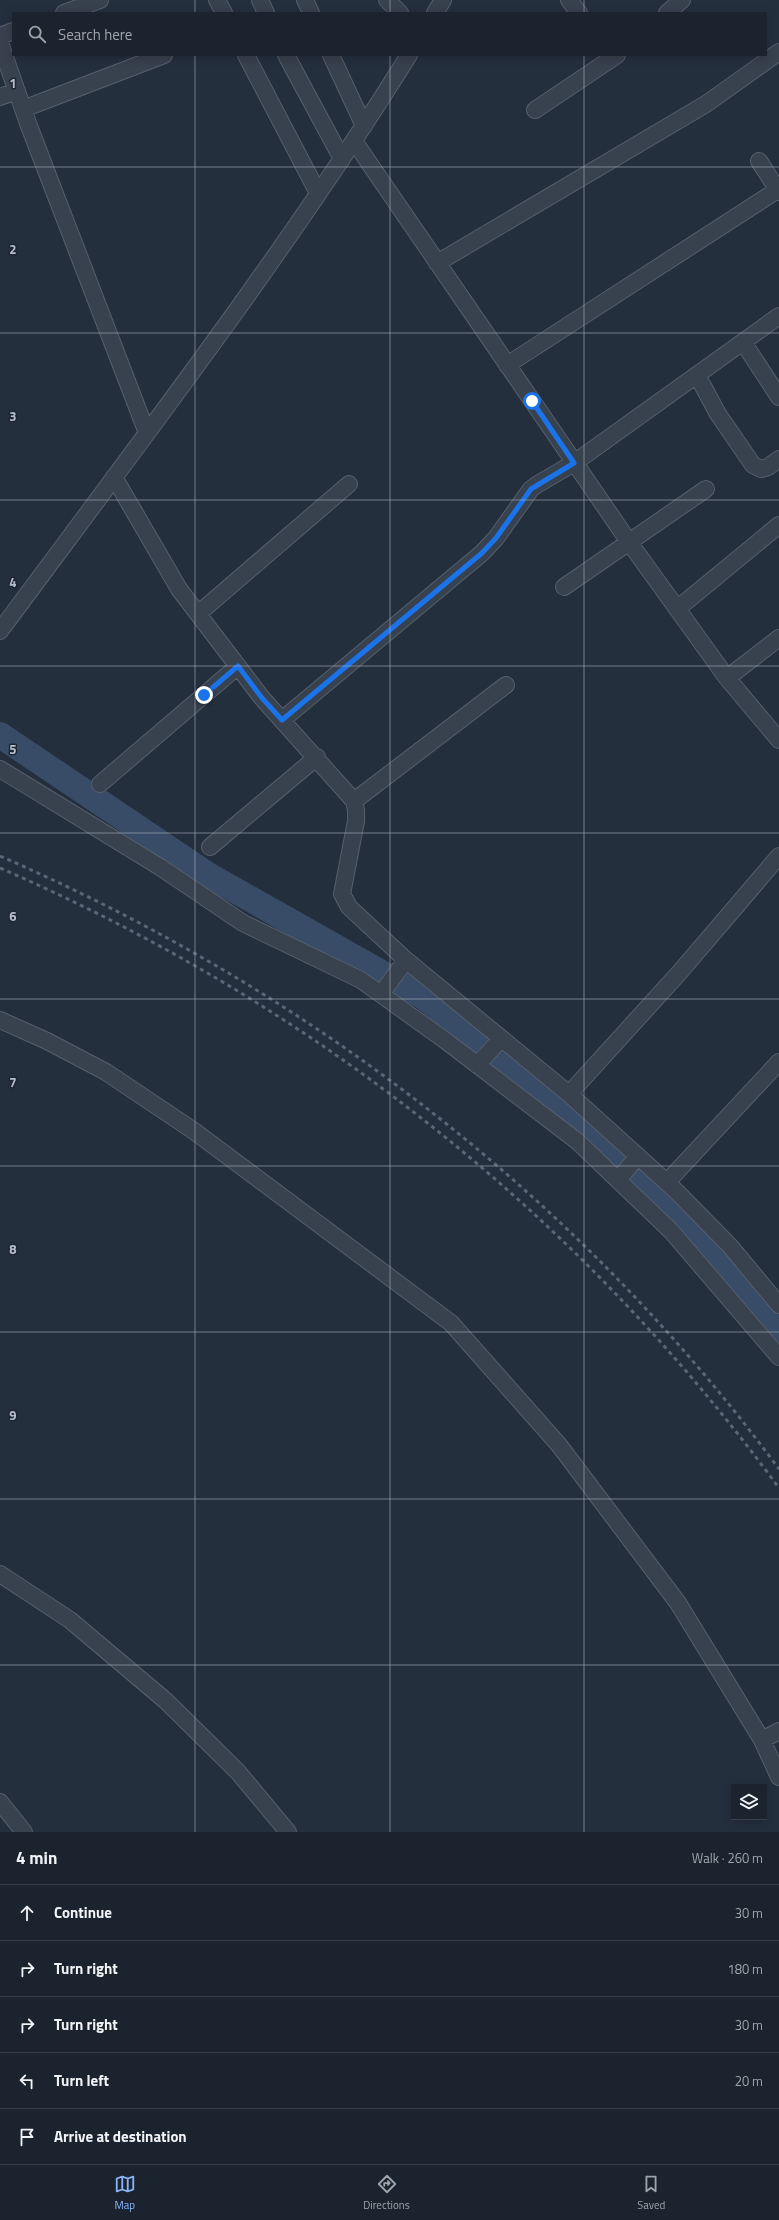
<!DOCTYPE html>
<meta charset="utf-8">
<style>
:root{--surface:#1b232e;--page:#242b36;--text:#f1f3f6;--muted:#a0a4aa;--line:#39404a;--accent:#8ab4f8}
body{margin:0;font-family:"Titillium Web",sans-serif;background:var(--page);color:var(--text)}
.controls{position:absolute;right:12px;bottom:12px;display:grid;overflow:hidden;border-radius:0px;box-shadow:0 2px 10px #0003}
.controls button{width:36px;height:36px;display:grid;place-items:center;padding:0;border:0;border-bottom:1px solid var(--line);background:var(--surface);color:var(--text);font:20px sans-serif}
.stop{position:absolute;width:12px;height:12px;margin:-9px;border:3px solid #1a73e8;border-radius:50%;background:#fff}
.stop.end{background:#1a73e8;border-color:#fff;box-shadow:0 1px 4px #0008}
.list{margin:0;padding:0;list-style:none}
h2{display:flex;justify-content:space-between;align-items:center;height:52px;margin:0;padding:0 16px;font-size:17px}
h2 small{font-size:13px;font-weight:400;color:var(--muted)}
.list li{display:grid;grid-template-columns:26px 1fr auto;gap:12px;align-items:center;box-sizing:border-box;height:56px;padding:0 16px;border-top:1px solid var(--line)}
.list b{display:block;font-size:15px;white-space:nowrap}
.list em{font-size:13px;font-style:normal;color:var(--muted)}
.icon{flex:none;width:22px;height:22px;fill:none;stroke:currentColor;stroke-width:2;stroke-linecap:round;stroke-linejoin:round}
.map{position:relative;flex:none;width:779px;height:1832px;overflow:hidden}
.search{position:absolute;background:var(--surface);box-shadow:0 2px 10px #0003;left:12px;right:12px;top:12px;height:44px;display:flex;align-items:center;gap:10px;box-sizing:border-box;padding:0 14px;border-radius:0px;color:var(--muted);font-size:15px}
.sheet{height:332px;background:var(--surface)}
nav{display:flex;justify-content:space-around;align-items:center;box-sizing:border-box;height:56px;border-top:1px solid var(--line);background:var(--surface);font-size:11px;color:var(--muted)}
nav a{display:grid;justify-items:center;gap:2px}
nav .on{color:var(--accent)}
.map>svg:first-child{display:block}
</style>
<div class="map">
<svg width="779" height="1832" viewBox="0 0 779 1832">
<rect width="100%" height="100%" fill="#242f3e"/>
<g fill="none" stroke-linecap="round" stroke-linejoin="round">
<path stroke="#394c67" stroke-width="26" d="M0,735L208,875L424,997L580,1124L691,1231L762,1312L779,1335"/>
<defs>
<path id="minor" d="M217,0L224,13
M260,0L266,13
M305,0L311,13
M387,0L400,13
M569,0L579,13
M64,13L100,0
M435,13L443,0
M667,13L682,0
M0,36L13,31
M0,43L29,126L147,433
M246,55L318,193
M286,55L342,159
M331,55L364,126
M0,97L17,91
M23,109L164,55
M535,110L617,55
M354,141L629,542L727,678L779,740
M759,161L779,192
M437,263L706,104L779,52
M743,342L779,397
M507,365L779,189
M697,375L718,414L753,465L761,469L768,467L779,459
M114,477L179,589L262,698L354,801L356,810V821L342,894L349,907L406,960L569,1094L673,1188L730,1246L779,1305
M564,587L706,489
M677,609L779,525
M199,613L349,484
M0,631C140,442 284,255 409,55
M727,678L779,638
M282,720L482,553L496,538L531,489L538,484L574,463L779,316
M0,769L160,867L243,923L361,980L446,1041L577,1141L671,1231L779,1357
M100,784L238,666
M354,801L506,685
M210,847L317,757
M381,994L406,960
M0,1020L47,1041L106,1072L194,1131L451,1323L559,1445L678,1603L762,1740L779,1777
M477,1065L501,1039
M569,1094L679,973L779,856
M618,1180L638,1156
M667,1182L779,1062
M0,1574L70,1620L166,1701L238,1772L288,1832
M762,1740L779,1731
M0,1802L24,1832"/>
</defs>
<use href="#minor" stroke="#565f6c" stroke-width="18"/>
<use href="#minor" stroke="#38414e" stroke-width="16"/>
<path stroke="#5a6575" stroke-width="3" stroke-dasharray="4 4" stroke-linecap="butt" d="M0,856C310,991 578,1197 779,1469
M0,868C313,1004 577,1213 779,1488"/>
</g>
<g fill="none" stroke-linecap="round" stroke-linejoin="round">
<path stroke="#1a73e8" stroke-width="5" d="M204,695L238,666L262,698L282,720L482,553L496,538L531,489L574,463L532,401"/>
</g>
<path fill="none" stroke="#b4bcc9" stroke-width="1" stroke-opacity="0.55" d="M195,0V13M390,0V13M584,0V13M195,55V1832M390,55V1832M584,55V1832M0,167H779M0,333H779M0,500H779M0,666H779M0,833H779M0,999H779M0,1166H779M0,1332H779M0,1499H779M0,1665H779"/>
<g font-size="13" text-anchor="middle" font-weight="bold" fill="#b4bcc9" stroke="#1d2633" stroke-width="3" stroke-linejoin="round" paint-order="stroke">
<text x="13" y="88">1</text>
<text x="13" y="254">2</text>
<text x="13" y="421">3</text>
<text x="13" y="587">4</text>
<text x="13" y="754">5</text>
<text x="13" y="921">6</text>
<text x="13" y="1087">7</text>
<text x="13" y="1254">8</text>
<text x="13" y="1420">9</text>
</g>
</svg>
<div class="controls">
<button><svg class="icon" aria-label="layers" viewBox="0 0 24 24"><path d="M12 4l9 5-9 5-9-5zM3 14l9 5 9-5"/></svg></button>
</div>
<div class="stop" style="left:532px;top:401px"></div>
<div class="stop end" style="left:204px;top:695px"></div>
<div class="search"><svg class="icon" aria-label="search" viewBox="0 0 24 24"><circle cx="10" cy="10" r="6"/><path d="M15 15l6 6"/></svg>Search here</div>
</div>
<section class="sheet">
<h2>4 min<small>Walk · 260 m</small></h2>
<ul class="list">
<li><svg class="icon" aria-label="ahead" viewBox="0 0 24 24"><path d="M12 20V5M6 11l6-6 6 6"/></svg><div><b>Continue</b></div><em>30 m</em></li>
<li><svg class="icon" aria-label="right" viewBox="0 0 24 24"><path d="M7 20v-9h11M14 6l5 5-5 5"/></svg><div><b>Turn right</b></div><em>180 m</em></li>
<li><svg class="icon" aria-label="right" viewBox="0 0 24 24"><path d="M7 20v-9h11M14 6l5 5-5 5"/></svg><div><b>Turn right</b></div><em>30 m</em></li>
<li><svg class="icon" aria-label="left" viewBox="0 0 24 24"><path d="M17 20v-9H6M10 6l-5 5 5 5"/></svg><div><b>Turn left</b></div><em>20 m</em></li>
<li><svg class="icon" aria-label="arrive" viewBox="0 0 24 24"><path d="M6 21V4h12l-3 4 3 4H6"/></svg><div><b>Arrive at destination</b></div></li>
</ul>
</section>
<nav>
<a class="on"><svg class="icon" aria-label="map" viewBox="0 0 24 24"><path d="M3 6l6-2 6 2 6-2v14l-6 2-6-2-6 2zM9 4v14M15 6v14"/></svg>Map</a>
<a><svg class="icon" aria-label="directions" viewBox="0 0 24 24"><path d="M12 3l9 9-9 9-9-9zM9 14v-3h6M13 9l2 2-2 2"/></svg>Directions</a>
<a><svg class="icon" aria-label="saved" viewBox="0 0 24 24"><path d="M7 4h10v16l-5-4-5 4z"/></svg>Saved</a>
</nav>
